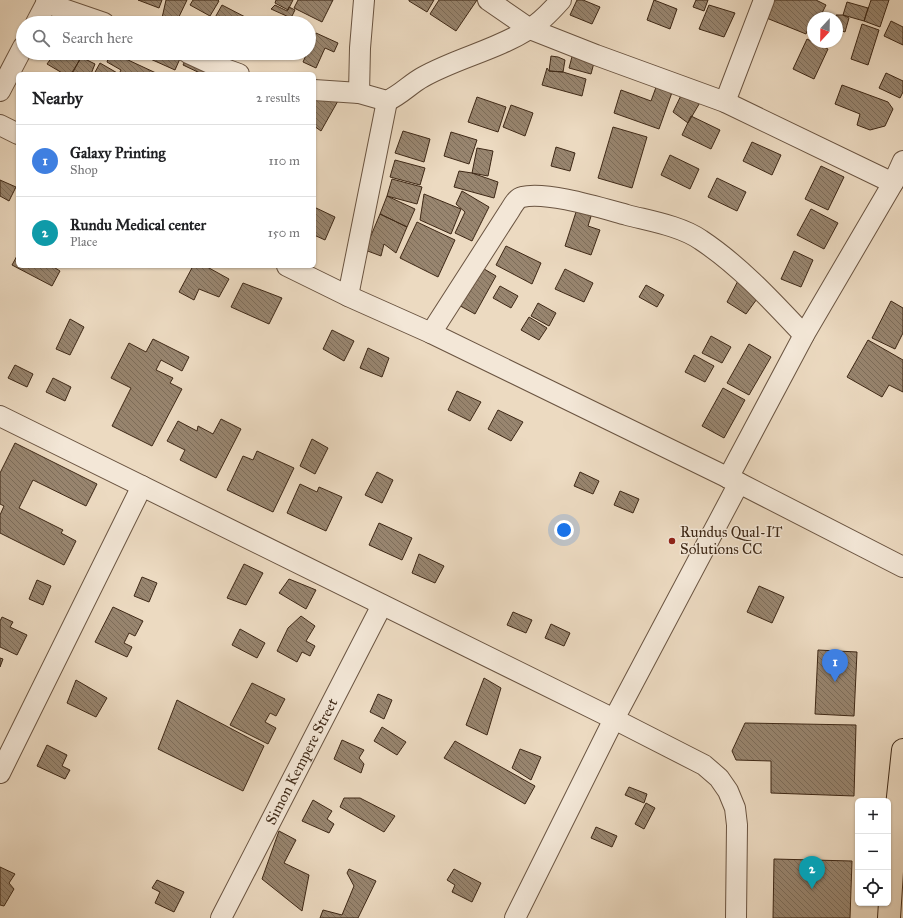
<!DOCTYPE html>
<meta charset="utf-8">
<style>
:root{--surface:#fff;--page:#f2f2f2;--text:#202124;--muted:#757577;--line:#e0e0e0;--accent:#8f2418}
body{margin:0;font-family:"IM FELL Great Primer",serif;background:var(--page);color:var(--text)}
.controls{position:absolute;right:12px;bottom:12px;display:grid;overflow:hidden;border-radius:6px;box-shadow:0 1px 3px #0004}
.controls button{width:36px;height:36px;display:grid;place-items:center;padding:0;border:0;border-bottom:1px solid var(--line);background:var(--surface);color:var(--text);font:20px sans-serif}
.compass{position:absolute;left:807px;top:12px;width:36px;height:36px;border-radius:50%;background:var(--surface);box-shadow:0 1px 3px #0004;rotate:202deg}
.you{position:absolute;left:564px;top:530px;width:14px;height:14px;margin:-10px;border:3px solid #fff;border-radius:50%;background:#1a73e8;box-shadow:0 0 0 6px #1a73e833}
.badge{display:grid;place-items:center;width:26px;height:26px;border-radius:50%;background:var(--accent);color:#fff;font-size:13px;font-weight:700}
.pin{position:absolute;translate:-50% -33px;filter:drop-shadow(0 1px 2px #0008)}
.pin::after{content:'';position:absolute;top:21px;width:14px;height:12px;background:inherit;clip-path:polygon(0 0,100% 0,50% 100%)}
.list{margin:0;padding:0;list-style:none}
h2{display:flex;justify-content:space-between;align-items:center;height:52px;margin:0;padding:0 16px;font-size:17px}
h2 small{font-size:13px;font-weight:400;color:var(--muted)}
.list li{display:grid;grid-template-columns:26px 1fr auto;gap:12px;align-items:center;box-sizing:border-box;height:72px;padding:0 16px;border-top:1px solid var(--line)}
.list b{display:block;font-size:15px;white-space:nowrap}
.list p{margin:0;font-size:13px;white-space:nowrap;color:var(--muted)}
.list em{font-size:13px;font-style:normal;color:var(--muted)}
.icon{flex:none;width:22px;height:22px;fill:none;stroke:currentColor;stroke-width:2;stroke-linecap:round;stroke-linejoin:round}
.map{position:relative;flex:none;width:903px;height:918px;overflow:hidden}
.search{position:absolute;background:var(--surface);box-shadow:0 1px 3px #0004;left:16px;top:16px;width:300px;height:44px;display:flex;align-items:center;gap:10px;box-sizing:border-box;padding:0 14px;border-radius:22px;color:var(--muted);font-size:15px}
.panel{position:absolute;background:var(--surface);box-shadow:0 1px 3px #0004;left:16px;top:72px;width:300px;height:196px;border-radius:6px}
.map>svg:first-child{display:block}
</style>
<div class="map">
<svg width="903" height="918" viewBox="0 0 903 918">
<defs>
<pattern id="building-back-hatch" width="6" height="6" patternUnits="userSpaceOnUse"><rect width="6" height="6" fill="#98856f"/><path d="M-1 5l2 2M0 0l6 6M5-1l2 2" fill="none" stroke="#7d6d5a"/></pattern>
</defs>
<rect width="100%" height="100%" fill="#ecdac1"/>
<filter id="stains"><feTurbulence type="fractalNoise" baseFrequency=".005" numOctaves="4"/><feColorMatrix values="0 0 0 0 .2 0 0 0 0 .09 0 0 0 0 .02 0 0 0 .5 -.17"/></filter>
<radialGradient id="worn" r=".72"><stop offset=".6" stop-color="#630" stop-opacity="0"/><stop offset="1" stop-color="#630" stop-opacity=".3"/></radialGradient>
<path fill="url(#building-back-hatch)" stroke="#3e2816" d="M138,0H162L159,8Z
M166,0H187L176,23H173L162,18Z
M193,0H218L219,1L210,16L190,5Z
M276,0H293L288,10L275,3Z
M298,0H333L322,22L294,8Z
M409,0H434L427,12L409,1Z
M439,0H477L456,31L430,14Z
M577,0H583L600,7L592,24L570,15Z
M654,0L677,9L670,29L647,20Z
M696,0H708L704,11L693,7Z
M771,0H816L826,5L821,15L812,18L806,34L764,17Z
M871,0H889L880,27L864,21Z
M847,2L868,8L864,21L843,15Z
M222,5L251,20L249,23H212Z
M275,5L287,11L289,7L295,10L291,18L271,9Z
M709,5L735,13L724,37L699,29Z
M836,15H843L849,18L845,32L837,29Z
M891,21L903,27V45L884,36Z
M862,24L879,30L868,65L851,59Z
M316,33L338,43L334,52L325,48L316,68L303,62L307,53H309V49Z
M807,39L828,49L814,79L793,69Z
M574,49L596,55L591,74L569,68Z
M46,53H84L71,74H64L47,64L52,57Z
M110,53H113L156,73L155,74H119L121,70L107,62Z
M137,53H179L182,54L175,70Z
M189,53L214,65L209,74H202L183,65Z
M551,56L558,57L565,60L563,72L549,71Z
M81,57L95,64L91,74H72Z
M100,63L119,74H94Z
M547,68L549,71L563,72L586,79L582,96L542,85Z
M886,73L903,81V92L900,98L879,88Z
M659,79L675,84L659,129L614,113L621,90L651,101Z
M688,81L705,94L688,123L673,112Z
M314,84L343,92L321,131L314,126Z
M842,85L888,102L893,109L885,126L870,130L857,125L860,114L835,104Z
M477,97L506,107L498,132L468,122Z
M511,105L533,113L525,136L503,127Z
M691,116L720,130L711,149L682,135Z
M613,127L647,137L632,188L598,178Z
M403,131L430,139L424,162L395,153Z
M451,132L477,140L469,164L444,156Z
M752,142L781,155L772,175L743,161Z
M556,147L575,153L570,171L551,166Z
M477,148L493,151L488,176L472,173Z
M670,155L699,169L690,189L661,175Z
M395,160L425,168L420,185L390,177Z
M821,166L844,177L828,210L805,199Z
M459,171L472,173L498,182L494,198L454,187Z
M717,178L746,192L737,211L708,197Z
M392,179L422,187L417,204L387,196Z
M0,180L16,187L9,201L0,196Z
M462,191L489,207L472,241L455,233L465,212L456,204Z
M424,194L461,209L451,234L420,220Z
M387,196L415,209L407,227L380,214Z
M314,207L335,217L325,240L314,235Z
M577,209L592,213L588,226L600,230L591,255L565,246Z
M811,209L838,223L824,249L797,235Z
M380,214L407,227L396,253L384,244L381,256L365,250Z
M417,222L455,240L438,277L400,258Z
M506,246L541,263L532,284L496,265Z
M794,251L813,260L801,287L781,279Z
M18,254V266H52L60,271L52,286L12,265Z
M474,263L496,276L475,314L453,302Z
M193,266H210L209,268L229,279L219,297L199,289L194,300L179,292Z
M565,269L593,283L584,302L555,289Z
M742,273L762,292L746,314L727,302Z
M243,283L282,298L269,324L231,307Z
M646,285L664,295L657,307L639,297Z
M500,286L518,296L511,308L493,298Z
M891,301L903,308V333L895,349L872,338Z
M538,303L556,313L549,326L531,316Z
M529,317L547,328L539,340L521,330Z
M70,319L84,327L70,355L56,349Z
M332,330L354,341L344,361L323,349Z
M711,336L731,347L722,363L702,353Z
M153,339L189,357L182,371L161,360L156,370L173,378L170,383L182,389L152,446L112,426L131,388L111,378L129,343L146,352Z
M868,340L903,360V392L889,385L882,397L847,377Z
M749,344L771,357L749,395L727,383Z
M368,348L389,358L382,377L360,368Z
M694,355L714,366L705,382L685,372Z
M15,365L33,374L27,387L8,378Z
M53,378L71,387L65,401L46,392Z
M723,388L745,400L724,438L702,426Z
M457,391L481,402L470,421L448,410Z
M498,410L523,422L511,441L488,429Z
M221,419L241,429L216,478L180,460L185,450L167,441L178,421L197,431L198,426L213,434Z
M312,439L328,448L315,474L300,466Z
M15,443L97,484L86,506L33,480L19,508L63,530L61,533L76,541L64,565L0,533V515L4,506L0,504V473Z
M257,451L294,468L273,512L227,490L243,456L253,460Z
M377,472L393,480L382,503L365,495Z
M580,472L599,481L593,494L574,486Z
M300,484L317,492L319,487L342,497L326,531L287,513Z
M620,491L639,499L633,513L614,505Z
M379,523L412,538L402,560L369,545Z
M419,554L444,566L435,583L412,573Z
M244,564L263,573L246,605L227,598Z
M142,577L157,583L149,602L134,596Z
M289,579L316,590L306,609L279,593Z
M37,580L51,586L43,605L29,599Z
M759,586L784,597L772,623L747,612Z
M113,607L143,621L135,636L129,633L124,643L132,647L127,657L95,642Z
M513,612L532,620L526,633L507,625Z
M301,616L315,626L306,641L315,646L310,656L302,652L297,662L277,651L288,628Z
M2,617L13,622L10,627L27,635L17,655L0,647V621Z
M551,624L570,633L564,646L545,638Z
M240,629L265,643L257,658L232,645Z
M818,650L857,652L854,716L815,714Z
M0,658L3,659L0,667Z
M484,678L501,688L487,735L466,725Z
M76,680L107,698L96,717L67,703Z
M252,683L285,699L276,716L270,713L265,722L276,728L268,744L230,725Z
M378,694L392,700L384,719L370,712Z
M177,700L264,746L243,791L158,749Z
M745,723L856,725L854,796L771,793V761L736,760L732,751Z
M382,727L406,742L397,755L374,741Z
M342,740L364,750L359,758L364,764L361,773L334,759Z
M455,741L535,786L525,804L444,758Z
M47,745L67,755L62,766L70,770L65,779L37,766Z
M520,749L541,757L531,780L512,768Z
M629,787L647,794L644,803L625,795Z
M344,798H360L395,816L384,832L340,807Z
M313,800L332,811L327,819L334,824L329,833L302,821Z
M646,803L655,808L644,829L635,824Z
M596,827L617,836L612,847L591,838Z
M279,831L296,840L284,863L309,875L302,911L262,879Z
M774,859L852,861L850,918H773Z
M0,867L15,874L9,883L14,889L4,906L0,905Z
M349,869L376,881L358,918H320L323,910L342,915L354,886L347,873Z
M454,869L481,883L472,902L452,892L455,885L447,880Z
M157,880L184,892L174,912L155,903L160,892L152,888Z"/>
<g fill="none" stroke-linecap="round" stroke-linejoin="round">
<defs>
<g id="minor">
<path d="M488,0L530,29L596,55L725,102L893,183"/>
<path d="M46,3L104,23"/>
<path d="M36,23L48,0"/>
<path d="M188,53L214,65L239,74"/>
<path d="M314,90L359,93L387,101C402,94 410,84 423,77C457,58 496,50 529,29C540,23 553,9 561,0"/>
<path d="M0,91L23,47"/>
<path d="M359,93L360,48L364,0"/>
<path d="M725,102L764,0"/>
<path d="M0,125L18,134"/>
<path d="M287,266L348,296L431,333L739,483L903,567"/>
<path d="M348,296L387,101"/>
<path d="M431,333L510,210C513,205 517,198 522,197C547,191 601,208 627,215C650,221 681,226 701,240C740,266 772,301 804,335"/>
<path d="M0,416L614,719L704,765L719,778L728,791L735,808L737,825L736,918"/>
<path d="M728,478L804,335L893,183L903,161"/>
<path d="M0,773L142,486"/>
<path id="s1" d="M221,918L382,605"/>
<path d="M515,918L614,719L739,483"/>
</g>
<path id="major" d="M889,918L895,825L903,750"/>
</defs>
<use href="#minor" stroke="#6a5441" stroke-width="22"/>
<use href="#major" stroke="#3e2816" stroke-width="24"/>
<use href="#minor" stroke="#f3e7d7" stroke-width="20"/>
<use href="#major" stroke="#ecdac1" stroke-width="22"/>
</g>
<circle fill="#8f2418" stroke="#f3e7d7" stroke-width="1.5" cx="672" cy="541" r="4"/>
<g text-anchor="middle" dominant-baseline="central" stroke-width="3" stroke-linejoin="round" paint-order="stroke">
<g font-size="15" fill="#3e2816" stroke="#f3e7d7" text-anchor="start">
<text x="680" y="532">Rundus Qual-IT<tspan x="680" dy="17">Solutions CC</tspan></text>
</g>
<g font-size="15" fill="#3e2816" stroke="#f3e7d7">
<text stroke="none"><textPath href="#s1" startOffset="176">Simon Kempere Street</textPath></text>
</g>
</g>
<rect width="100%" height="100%" filter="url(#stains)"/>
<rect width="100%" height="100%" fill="url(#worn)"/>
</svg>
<div class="controls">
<button>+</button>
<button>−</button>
<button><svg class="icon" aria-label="locate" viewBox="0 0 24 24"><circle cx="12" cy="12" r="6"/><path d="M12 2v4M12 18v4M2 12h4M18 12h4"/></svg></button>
</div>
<svg class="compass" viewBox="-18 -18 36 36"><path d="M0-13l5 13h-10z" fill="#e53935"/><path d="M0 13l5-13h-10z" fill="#757577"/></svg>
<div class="you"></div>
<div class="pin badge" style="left:835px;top:682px;background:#3f7fe0">1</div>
<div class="pin badge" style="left:812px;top:889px;background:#0f9aa8">2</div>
<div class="search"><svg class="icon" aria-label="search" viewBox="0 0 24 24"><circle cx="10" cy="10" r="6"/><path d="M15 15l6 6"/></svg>Search here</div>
<section class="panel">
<h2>Nearby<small>2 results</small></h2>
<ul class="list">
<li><span class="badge" style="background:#3f7fe0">1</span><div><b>Galaxy Printing</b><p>Shop</p></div><em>110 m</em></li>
<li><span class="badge" style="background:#0f9aa8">2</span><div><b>Rundu Medical center</b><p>Place</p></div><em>150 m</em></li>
</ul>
</section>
</div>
